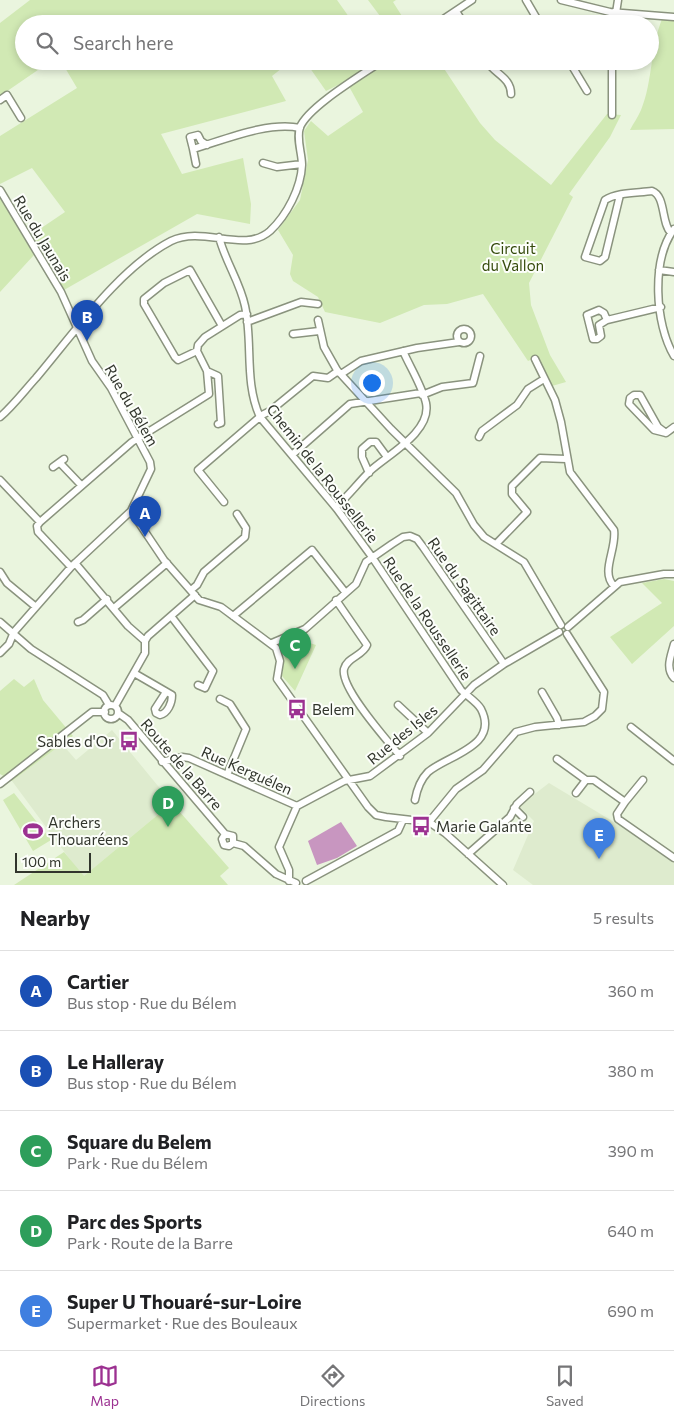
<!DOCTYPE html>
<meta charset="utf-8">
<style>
:root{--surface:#fff;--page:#f6f6f6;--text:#202124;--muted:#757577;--line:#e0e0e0;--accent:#9c3191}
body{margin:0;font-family:Commissioner,sans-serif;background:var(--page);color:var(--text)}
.scale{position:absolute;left:15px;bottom:12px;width:76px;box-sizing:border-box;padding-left:5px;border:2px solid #31352c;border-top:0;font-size:14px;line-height:18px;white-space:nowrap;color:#31352c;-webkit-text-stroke:4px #fcfefa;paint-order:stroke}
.you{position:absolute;left:371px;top:382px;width:18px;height:18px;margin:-12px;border:4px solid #fff;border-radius:50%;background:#1a73e8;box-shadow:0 0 0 8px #1a73e833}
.badge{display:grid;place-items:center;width:32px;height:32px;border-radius:50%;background:var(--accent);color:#fff;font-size:16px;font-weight:700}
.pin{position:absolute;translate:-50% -41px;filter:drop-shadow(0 1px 2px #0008)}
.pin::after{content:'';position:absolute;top:26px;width:18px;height:15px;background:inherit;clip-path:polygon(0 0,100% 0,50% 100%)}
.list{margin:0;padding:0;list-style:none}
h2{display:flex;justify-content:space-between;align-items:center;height:65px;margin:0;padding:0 20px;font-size:21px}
h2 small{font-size:16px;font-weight:400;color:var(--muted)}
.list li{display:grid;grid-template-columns:32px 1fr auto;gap:15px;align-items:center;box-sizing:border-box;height:80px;padding:0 20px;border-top:1px solid var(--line)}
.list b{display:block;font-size:19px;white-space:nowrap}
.list p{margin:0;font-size:16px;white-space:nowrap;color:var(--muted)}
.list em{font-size:16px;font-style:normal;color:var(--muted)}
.icon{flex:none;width:28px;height:28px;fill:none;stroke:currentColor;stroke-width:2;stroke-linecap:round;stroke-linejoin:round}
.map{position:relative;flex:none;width:674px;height:885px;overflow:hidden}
.search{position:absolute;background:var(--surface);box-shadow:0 2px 8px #0003;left:15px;right:15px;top:15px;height:55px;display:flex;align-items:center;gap:12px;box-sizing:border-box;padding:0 18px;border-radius:28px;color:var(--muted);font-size:19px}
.sheet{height:465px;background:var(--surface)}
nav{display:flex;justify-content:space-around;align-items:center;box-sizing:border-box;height:70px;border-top:1px solid var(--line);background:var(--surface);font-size:14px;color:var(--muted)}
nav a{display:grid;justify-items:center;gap:2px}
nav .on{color:var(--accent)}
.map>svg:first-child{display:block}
</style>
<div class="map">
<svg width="674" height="885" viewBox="0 0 674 885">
<rect width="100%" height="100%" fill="#eaf5de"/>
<path fill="#deebce" d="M112,730L172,803L83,877L12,781L62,744L76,760Z
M549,783L649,843L674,861V885H533L513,870L534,821L519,806Z"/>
<path fill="#d1e9b4" d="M30,0H337L354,24H24V61H51L0,96V23Z
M368,0H396L393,2L407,24H386Z
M662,19L674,20V129L630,130C633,124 638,117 641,110C653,81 650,49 662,19Z
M61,61H291L272,76L286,101L161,134L182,174L243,158L251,204L250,224L197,214L64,290L31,235L65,212L32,168L0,184V136L77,88Z
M305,61H439L480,123L495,140L551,185L607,114L621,115L610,137L569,194L573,197L529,283L531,305L550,355L566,382L552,386L537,357L528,361L483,294L447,304L424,305L380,323L325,312L318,297L293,281L290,274L293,255L278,230L300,200L308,160L304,131L311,121L328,136L363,112L346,81L326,91Z
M0,198L34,255L0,292Z
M664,579L674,581V626L632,664L610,637L662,603L642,583Z
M294,638L316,645L295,691L282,676L285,654L281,642Z
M14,679L24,687L34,679L43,700L73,736L12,781L0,774V691Z
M14,793L51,840L33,851L3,800Z
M172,803L229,868L220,876L228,885H14L64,852L84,876Z"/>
<path fill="#c896c0" d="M341,822L357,846L337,858L317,865L308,841Z"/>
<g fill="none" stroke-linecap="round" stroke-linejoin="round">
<defs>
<path id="minor" d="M526,0L540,24
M561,0L610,12L674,17
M456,11L464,24
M610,12L612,24
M616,13L618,0
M436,24L472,0
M487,61C494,74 511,77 511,94
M569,61L587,91
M612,61V115
M0,100L7,95L21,118
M207,145L201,141L198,135L190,137L193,149C224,140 268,121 300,128
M193,149L196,164
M263,163L277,167L302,164
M0,190L61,292L92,361L111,388L150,462L151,469L131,511L164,560L199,600L221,607L276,648L280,661L277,679L368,807L376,815L386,817L429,822L445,833L503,885
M620,195L605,257L600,261L585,257L605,200C617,192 638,193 652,191C666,196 661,223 671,233
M674,229C651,260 655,324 674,356
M219,237C225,261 240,282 245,306C253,343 244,382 260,417L337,509L372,557L461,690C467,696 477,702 481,709C500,746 448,755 428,772C420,780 417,789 415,800
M659,270L674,272
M318,320L324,347L337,370L391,429L456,493L474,525L484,537L524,562L561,625
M607,320L604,313L599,310L587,315L593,339H597L601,336L599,325L607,320L661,307
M247,322L301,302L318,304
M457 336a7 7 0 1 1 14 0a7 7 0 1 1-14 0Z
M293,334L319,331
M197,351L178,360L175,357L144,304V299L164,283L190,270L222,326
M535,359L555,400L561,422L570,472L614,530C617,549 600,572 614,586
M207,371L218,376L221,423L218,424
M341,374L361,361L417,348L459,342
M422,395L442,387L473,383L480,356
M634,395H640L658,427L666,433L654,430L629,404L630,398Z
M0,417C13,406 25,390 36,378C74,333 119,268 171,241C203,225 244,254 270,231C287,215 301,188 302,165C302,153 296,139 300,127C309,106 362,75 382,61
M666,433L674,427
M479,437L482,431L517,405L528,389L544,379
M293,454L350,404L421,393
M60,463L81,485
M53,467L64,459
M369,473L362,457V449L370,442H376L387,457
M0,480L40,522
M224,502L198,470L262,415L270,411L313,376L328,378L338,371
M336,507C348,496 358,483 370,471C387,455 432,432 426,403C422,386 410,367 403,351
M496,544L527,512L512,494V486L540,458L566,459
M75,563L128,626L145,641
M71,567L38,532L37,526L40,522L132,442L209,394L207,371L197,351L198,345L205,337L240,315L247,314
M0,572L7,583L36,607
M191,590L197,585L204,572L245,537L246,528L237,514
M336,600L367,645C363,656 347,657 344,669C340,688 387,740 400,756
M114,608L167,563
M171,616L213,671L205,688L198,685
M233,616L312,550L345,592
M0,622L31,649L103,695L109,705
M78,622L83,620L107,599
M568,627L620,582L664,574H674
M272,643L305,629L356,584L366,562L392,544L403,537L410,536L417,539L423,547L504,664
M674,644C671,656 665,668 674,678
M0,653L9,644L14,632L71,567L131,511
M134,673L172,695C172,703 168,713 160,715L156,713L155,709L166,692
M542,692L557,718L559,725
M220,699L230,704L246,729L227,775
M398,705L428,733
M104 712a7 7 0 1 1 14 0a7 7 0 1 1-14 0Z
M115,706L145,653V641L148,636L195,595
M118,713L128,720L225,834L233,836V843
M631,727L674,761
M557,759L586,780
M162,762L182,757L189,758L297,806
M0,784L92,712H105
M576,793L586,780H594L625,802L617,814L618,819L674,858
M625,802L643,780
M297,806L344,781L370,776L428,733L474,685L504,664L559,632
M514,808L523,817
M429,822L456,789L483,770L516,732L535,727L584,722L595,716L602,709L604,692L567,634
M225,834L222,839L224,845L229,846L233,843L244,846L276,874L296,883
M468,854L510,817L517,804L530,792
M289,881V870L279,847L297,806
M306,881L398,831L403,820"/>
</defs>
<use href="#minor" stroke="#8a937e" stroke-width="9"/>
<use href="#minor" stroke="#fff" stroke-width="6"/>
</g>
<defs>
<symbol id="bus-bare" viewBox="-9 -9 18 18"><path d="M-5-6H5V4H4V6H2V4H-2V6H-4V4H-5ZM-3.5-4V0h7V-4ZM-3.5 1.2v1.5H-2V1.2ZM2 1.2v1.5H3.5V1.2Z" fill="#9c3191" stroke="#fcfefa" stroke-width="2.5" paint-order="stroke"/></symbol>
<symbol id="stadium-bare" viewBox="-9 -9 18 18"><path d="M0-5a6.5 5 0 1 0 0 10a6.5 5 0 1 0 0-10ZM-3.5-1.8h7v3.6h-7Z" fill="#9c3191" stroke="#fcfefa" stroke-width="2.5" paint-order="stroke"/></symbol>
</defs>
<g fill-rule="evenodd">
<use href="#bus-bare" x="283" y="695" width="28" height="28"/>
<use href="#bus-bare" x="115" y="727" width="28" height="28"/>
<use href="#bus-bare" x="407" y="812" width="28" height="28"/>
<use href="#stadium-bare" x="19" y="817" width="28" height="28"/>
</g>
<g text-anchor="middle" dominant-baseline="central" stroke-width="4" stroke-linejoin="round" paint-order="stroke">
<g font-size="15" fill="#31352c" stroke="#fcfefa">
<text transform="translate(43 238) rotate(59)">Rue du Jaunais</text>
<text transform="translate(132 405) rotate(60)">Rue du Bélem</text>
<text transform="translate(323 473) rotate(52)">Chemin de la Roussellerie</text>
<text transform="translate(465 586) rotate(55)">Rue du Sagittaire</text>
<text transform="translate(428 618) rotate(56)">Rue de la Roussellerie</text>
<text transform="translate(402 734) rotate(-39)">Rue des Isles</text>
<text transform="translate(182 764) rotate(49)">Route de la Barre</text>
<text transform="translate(247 770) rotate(24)">Rue Kerguélen</text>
</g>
<g font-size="15" fill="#344a0b" stroke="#fcfefa">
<text x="513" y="248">Circuit<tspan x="513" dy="17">du Vallon</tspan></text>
</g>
<g font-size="15" fill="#31352c" stroke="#fcfefa" text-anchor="start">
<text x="312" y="709">Belem</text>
<text x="114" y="741" text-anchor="end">Sables d'Or</text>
<text x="48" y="822">Archers<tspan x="48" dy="17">Thouaréens</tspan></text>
<text x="436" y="826">Marie Galante</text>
</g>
</g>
</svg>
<div class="scale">100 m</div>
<div class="you"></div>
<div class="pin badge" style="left:145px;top:537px;background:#1a4fb4">A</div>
<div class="pin badge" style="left:87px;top:341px;background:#1a4fb4">B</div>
<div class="pin badge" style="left:295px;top:669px;background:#2e9e5b">C</div>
<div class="pin badge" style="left:168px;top:827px;background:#2e9e5b">D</div>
<div class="pin badge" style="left:599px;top:859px;background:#3f7fe0">E</div>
<div class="search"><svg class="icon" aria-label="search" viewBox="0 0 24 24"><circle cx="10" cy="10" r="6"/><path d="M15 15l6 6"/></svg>Search here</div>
</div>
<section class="sheet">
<h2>Nearby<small>5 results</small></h2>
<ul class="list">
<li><span class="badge" style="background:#1a4fb4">A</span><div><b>Cartier</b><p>Bus stop · Rue du Bélem</p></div><em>360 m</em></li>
<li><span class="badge" style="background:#1a4fb4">B</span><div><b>Le Halleray</b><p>Bus stop · Rue du Bélem</p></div><em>380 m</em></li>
<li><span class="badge" style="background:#2e9e5b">C</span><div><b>Square du Belem</b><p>Park · Rue du Bélem</p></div><em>390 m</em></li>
<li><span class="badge" style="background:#2e9e5b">D</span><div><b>Parc des Sports</b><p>Park · Route de la Barre</p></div><em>640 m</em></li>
<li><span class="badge" style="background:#3f7fe0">E</span><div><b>Super U Thouaré-sur-Loire</b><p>Supermarket · Rue des Bouleaux</p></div><em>690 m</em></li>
</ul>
</section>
<nav>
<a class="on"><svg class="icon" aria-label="map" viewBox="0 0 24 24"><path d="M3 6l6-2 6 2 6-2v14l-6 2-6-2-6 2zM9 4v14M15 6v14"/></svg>Map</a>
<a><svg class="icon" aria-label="directions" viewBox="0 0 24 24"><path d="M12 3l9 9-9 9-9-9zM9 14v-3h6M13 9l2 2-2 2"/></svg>Directions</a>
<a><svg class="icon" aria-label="saved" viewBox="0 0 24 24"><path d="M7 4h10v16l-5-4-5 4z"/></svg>Saved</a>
</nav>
